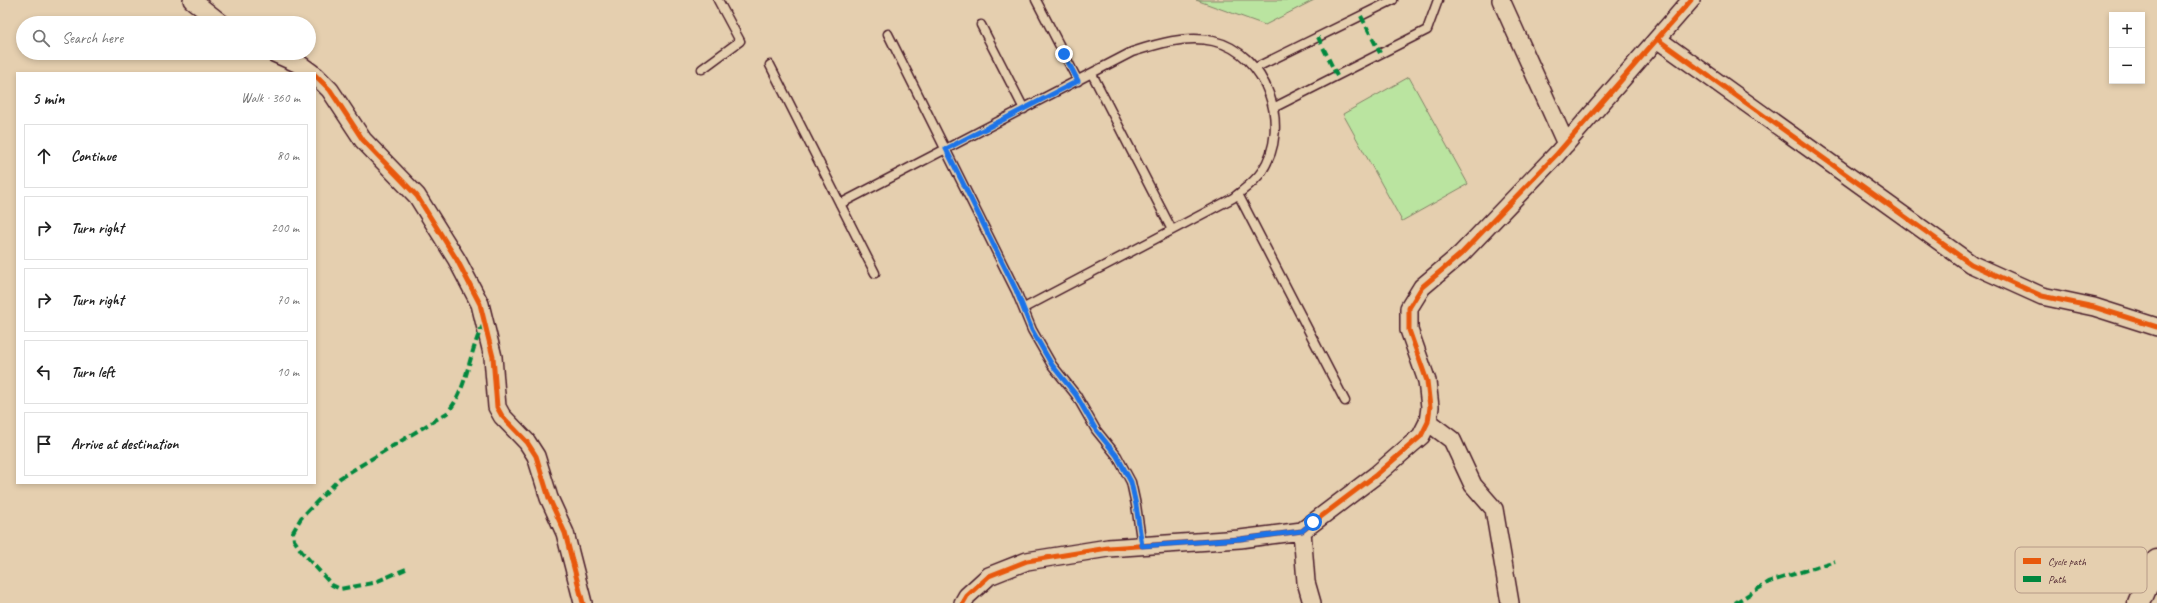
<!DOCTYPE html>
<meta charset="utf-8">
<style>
:root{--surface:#fff;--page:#f6f6f6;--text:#222;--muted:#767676;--line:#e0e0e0}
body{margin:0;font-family:Caveat,sans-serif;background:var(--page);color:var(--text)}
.controls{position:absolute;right:12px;top:12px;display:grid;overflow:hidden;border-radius:0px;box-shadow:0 2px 6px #0003}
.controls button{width:36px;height:36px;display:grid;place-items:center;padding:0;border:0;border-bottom:1px solid var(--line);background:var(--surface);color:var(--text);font:20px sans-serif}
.stop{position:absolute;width:12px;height:12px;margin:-9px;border:3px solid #1a73e8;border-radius:50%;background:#fff}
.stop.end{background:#1a73e8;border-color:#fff;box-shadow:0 1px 4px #0008}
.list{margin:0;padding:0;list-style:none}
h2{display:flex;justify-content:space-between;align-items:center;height:52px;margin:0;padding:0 16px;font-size:17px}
h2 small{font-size:13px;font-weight:400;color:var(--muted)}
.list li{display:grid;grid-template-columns:26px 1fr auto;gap:12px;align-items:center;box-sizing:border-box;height:64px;margin:0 8px 8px;padding:0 8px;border:1px solid var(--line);border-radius:0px}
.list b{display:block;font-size:15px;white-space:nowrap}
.list em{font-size:13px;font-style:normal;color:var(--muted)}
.icon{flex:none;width:22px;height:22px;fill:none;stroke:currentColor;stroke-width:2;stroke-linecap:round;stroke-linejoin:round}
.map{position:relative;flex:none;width:2157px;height:603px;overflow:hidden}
.search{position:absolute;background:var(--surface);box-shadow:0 2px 6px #0003;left:16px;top:16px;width:300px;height:44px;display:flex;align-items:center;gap:10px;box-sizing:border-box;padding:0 14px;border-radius:22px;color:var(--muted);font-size:15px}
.panel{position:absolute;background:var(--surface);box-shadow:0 2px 6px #0003;left:16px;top:72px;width:300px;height:412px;border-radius:0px}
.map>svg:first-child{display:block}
</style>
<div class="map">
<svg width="2157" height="603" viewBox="0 0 2157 603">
<rect width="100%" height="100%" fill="#e5cfaf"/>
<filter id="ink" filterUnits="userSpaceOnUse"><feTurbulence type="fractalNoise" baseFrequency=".025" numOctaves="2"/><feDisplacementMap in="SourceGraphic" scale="8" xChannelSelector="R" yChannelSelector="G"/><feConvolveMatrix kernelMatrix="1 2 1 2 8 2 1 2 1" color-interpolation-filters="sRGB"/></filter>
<g filter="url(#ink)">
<path fill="#bae4a0" stroke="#828266" d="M1196,0H1314L1265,25Z
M1409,77L1468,184L1402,221L1343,114Z"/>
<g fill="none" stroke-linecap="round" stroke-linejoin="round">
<defs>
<path id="lane" d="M1036,0L1078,81
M981,25L1024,109
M888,34L1016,291L1032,330L1052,365L1076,395L1096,430L1117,456L1131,482L1136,505L1142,546
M770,65L875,273
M1255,68L1393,0
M702,69L740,41L718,0
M1092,74L1172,230
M1273,108L1427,30L1438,0
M1238,194L1345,401
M840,204L1132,52C1157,44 1186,35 1213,41C1267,53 1292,126 1262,171C1255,182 1243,190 1233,198L1024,308"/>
<path id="street" d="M192,0L221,23
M1501,0L1566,144
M1657,39L1971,264L2042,296L2094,307L2157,327
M274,53L301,65L312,73
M315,75L330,90L363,140L417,196L457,260L480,304L493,357L497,407L502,416L527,442L536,456L549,498L565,533L583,603
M1428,422L1452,440L1473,485L1494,509L1510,603
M1302,531L1306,582L1312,603
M963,603L967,596L989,576L1027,561L1108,548L1240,539L1302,531L1376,475L1421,436L1428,422L1430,407L1427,381L1409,330V308L1422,287L1461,254L1557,154L1691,0"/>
<path id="secondary" d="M2139,603L2157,561"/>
</defs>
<use href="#lane" stroke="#4a1f2b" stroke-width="11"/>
<use href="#street" stroke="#4a1f2b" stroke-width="20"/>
<use href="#secondary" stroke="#4a1f2b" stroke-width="25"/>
<use href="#lane" stroke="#e5cfaf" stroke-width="8"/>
<use href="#street" stroke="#e5cfaf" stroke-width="17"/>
<use href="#secondary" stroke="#e5cfaf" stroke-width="22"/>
<path stroke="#00873e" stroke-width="4" stroke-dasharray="8 4" stroke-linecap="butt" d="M1361,16L1380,53
M1318,37L1337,76
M406,569L373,583L340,589L332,585L302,552L294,540L293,532L301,518L340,478L447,413C469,388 468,350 485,322
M1735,603L1769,582L1835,561"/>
<defs>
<path id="cycleway" d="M1657,39L1971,264L2042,296L2094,307L2157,327
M315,75L330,90L363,140L417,196L457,260L480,304L493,357L497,407L502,416L527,442L536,456L549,498L565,533L583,603
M963,603L967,596L989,576L1027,561L1108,548L1240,539L1302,531L1376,475L1421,436L1428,422L1430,407L1427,381L1409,330V308L1422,287L1461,254L1557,154L1691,0"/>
</defs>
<use href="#cycleway" stroke="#e5cfaf" stroke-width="8"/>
<use href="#cycleway" stroke="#e8590c" stroke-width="5"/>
</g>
</g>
<g fill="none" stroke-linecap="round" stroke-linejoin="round" filter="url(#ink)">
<path stroke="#1a73e8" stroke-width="5" d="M1064,54L1078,81L946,149L1016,290L1032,330L1052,365L1076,395L1096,430L1117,456L1131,482L1136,505L1142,546L1240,539L1302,531L1313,522"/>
</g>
<rect x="2015" y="547" width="132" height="46" rx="6" fill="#e5cfaf" stroke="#b69a87" stroke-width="1"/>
<rect x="2023" y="558" width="18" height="6" fill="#e8590c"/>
<rect x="2023" y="576" width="18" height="6" fill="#00873e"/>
<g font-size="11" fill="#4a1f2b">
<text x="2048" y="565">Cycle path</text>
<text x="2048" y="583">Path</text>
</g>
</svg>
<div class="controls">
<button>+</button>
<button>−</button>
</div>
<div class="stop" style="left:1313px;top:522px"></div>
<div class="stop end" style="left:1064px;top:54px"></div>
<div class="search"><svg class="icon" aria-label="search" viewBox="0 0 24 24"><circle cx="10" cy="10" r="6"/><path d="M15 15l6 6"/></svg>Search here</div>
<section class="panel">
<h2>5 min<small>Walk · 360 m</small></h2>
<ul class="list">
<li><svg class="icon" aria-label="ahead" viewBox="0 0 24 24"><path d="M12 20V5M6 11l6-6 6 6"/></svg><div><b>Continue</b></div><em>80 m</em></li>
<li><svg class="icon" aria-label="right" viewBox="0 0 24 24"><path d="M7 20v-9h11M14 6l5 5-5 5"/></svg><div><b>Turn right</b></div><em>200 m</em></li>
<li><svg class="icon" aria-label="right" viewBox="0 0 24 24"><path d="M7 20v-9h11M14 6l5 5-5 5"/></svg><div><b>Turn right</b></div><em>70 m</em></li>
<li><svg class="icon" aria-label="left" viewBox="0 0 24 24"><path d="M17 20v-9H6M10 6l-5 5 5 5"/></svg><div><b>Turn left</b></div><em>10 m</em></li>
<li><svg class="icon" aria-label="arrive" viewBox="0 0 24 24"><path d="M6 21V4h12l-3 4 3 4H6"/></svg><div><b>Arrive at destination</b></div></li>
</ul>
</section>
</div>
